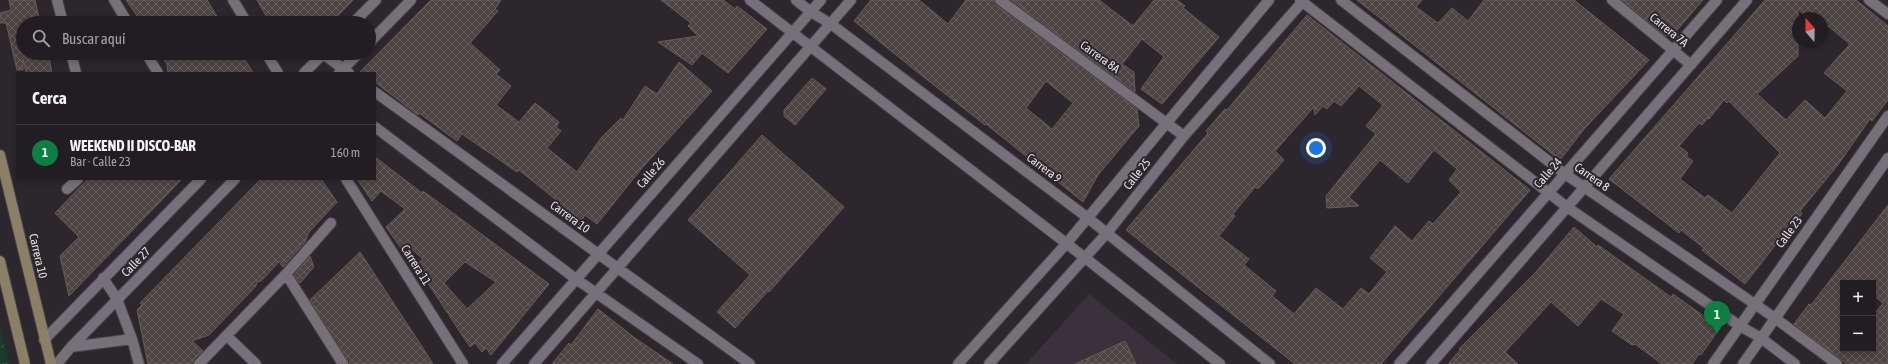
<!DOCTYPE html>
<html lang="es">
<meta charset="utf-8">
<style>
:root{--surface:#211d22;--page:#29262a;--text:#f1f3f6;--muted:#a2a2a5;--line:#3e3b40;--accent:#0b8043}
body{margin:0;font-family:"Asap Condensed",sans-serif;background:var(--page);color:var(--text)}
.controls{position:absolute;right:12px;bottom:12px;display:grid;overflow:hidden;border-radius:0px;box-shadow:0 2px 6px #0003}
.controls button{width:36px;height:36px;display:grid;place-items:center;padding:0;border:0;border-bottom:1px solid var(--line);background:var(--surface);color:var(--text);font:20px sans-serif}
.compass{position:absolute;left:1792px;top:12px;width:36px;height:36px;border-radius:50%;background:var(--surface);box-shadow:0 2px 6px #0003;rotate:340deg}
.you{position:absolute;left:1316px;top:148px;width:14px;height:14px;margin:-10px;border:3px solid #fff;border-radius:50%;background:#1a73e8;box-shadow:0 0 0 6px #1a73e833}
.badge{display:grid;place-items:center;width:26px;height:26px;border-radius:50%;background:var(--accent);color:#fff;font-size:13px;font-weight:700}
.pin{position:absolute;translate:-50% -33px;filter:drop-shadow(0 1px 2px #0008)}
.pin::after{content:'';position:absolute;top:21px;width:14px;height:12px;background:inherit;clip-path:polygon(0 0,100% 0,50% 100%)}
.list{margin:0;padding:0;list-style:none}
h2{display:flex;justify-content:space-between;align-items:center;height:52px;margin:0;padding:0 16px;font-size:17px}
h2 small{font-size:13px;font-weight:400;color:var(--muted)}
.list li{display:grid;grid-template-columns:26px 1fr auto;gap:12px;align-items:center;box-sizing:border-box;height:56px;padding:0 16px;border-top:1px solid var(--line)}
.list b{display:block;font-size:15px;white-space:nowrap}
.list p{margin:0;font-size:13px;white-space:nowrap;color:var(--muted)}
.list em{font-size:13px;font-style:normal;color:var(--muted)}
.icon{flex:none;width:22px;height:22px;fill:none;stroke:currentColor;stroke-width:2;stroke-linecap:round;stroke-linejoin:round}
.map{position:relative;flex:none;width:1888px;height:364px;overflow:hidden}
.search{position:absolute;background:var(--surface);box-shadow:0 2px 6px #0003;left:16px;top:16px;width:360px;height:44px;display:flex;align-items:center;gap:10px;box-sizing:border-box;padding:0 14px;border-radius:22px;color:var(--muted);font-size:15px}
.panel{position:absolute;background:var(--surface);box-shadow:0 2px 6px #0003;left:16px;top:72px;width:360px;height:108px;border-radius:0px}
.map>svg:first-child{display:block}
</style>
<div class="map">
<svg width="1888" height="364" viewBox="0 0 1888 364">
<defs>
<pattern id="park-crowns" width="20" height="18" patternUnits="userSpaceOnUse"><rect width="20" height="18" fill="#193b2b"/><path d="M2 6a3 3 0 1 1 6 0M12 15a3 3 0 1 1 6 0" fill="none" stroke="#3a574a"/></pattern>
<pattern id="building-cross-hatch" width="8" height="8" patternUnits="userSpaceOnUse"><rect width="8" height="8" fill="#4c4343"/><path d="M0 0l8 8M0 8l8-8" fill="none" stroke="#665e5e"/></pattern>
</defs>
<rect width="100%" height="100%" fill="#2c272d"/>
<path fill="#3a323b" d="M1089,294L1177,364H1026Z"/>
<path fill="url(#park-crowns)" d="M0,325L9,364H0Z"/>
<path fill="url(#building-cross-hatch)" stroke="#655c5b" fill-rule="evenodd" d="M9,0H35L40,23H23V53H48L52,73H26L23,59V70H17L6,23H0V13L11,10Z
M126,0H207L221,23H142Z
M257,0H353L331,23H270Z
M431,0H501L495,9L498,11L470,43L500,70L496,74L511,86L496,105L519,122L535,103L559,122L556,127L561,131L547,148L577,172L601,138L621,118L623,120L645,86L657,94L679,62L712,91L642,168L597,224L585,215L578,226L555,210L560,203L519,170L517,172L462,134L457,141L419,113L418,115L375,82V73H359Z
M661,0H723L735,9L737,6L767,29L728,73L702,53L692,65L658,42L698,36L688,26L691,23Z
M871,0H919L948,24L966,0H994L996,5L1137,109L1139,126L1098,175L1083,202L986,124L985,125L916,71L854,21ZM1046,81L1073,103L1052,129L1026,108Z
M1011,0H1099L1133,26L1154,0H1177L1185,6L1183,8L1219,37L1162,104L1141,89L1164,57L1142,39L1122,64L1134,72L1135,92Z
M1357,0H1422L1416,7L1438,23L1452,8L1468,21L1484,0H1574L1649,60L1585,128L1560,160Z
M1622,0H1703L1672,36H1665Z
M1765,0H1856L1888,26V100L1872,121L1870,119L1837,166L1800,211L1802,214L1792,226L1791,225L1745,284L1702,250L1704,248L1681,230L1679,233L1609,179ZM1798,9L1808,18H1822V30L1823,32L1828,26L1850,44L1824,73L1847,91L1825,118L1805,100L1786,120L1757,94L1798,56ZM1724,100L1727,103L1729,101L1780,153L1732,213L1708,195L1705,198L1680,179L1693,161L1686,156L1688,153L1679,146L1699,123L1702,125L1708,118L1709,119Z
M1307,15L1530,190L1381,364H1295L1126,230L1208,133L1206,131L1225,109L1227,110ZM1359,86L1383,105L1366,126L1376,134L1326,196L1327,208L1359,206L1349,197L1380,160L1408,183L1434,150L1457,169L1449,180L1461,192L1433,224L1429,221L1412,241L1395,226L1370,258L1387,272L1369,294L1361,288L1343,309L1316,288L1294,314L1272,296L1276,291L1244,265L1249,259L1219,236L1235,216L1233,214L1255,187L1258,189L1284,160L1275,151L1314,107L1315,115L1323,106L1327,109L1334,101L1341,106Z
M160,53H241L253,73H168L167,64Z
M812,78L826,89L795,125L784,116V110Z
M762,135L844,207L769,292L768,291L735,328L717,312L750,275L688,220Z
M375,157L422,193L423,191L549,284L491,355L486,348L482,352L475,343L470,347L416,265L423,259L408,246L403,251L386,227L405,209L381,191L372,201L357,179H375ZM465,262L496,282L467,309L444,283Z
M88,179H182L69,296L60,256L79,237L55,213Z
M261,179H321L337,202L309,232L305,242L283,267L279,262L261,281L257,282L256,286L209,335L192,341L203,351L194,359L193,364H148L137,310L142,305L140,303Z
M1888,205V364H1847L1794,324L1809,304L1811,305ZM1843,283H1873V295L1883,303L1873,316V349H1843Z
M1574,227L1597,247L1598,245L1671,297L1673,294L1720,328L1701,355L1699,354L1692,364H1662L1635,344L1632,345L1612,331L1624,314L1601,299L1578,326L1551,302L1505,352L1518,364H1448L1460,350L1459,349L1536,272Z
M360,252L419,342L433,364H349L310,300Z
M310,256L314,267L300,283L294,275Z
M598,309L635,338L673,364H552L569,343L571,345Z
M1125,341L1136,364H1075Z"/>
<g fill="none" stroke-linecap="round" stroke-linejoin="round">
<defs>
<path id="minor" d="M57,0L63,23
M114,0L128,23
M233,0L247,23
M1000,0L1184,136
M1612,0L1691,65
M1869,0L1888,14
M353,23L376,0
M369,43L411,0
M71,53L76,73
M146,53L158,73
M266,53L278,73
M323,54L349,73
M304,73L324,53
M339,73L359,53
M375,92L750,364
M375,127L576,279L698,364
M346,179L463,364
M67,189L78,179
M286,274L343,364
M103,278L117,299L132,339L139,364
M227,336L256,364
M44,340L201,179
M71,347L132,339
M57,364L71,347L235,179
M199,364L286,274L331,223
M502,364L821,0
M534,364L851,0
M958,364L1066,244L1269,0
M989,364L1107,233L1184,136L1304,0
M1399,364L1717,0
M1431,364L1747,0
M1713,364L1888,116
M1743,364L1888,158"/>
<path id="tertiary" d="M750,0L1084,257L1220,364
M796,0L811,12L831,24L1088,218L1270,364
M1300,0L1567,207L1740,326L1761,338L1795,364
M1341,0L1565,174L1775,318L1837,364"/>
<path id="secondary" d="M0,155L51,364
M0,261L25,364"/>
</defs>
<use href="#minor" stroke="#464247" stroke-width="12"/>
<use href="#tertiary" stroke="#464247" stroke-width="12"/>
<use href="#secondary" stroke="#464247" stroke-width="12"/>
<use href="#minor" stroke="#767178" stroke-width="10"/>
<use href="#tertiary" stroke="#767178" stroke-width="10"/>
<use href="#secondary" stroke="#8c7f67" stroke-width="10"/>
</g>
<g text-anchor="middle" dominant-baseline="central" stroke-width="4" stroke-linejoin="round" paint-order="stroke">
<g font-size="12" fill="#e5e2e6" stroke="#2c272d">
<text transform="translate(1669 30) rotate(39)">Carrera 7A</text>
<text transform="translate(1100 57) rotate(36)">Carrera 8A</text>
<text transform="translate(1044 168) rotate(37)">Carrera 9</text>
<text transform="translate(651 173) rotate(-49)">Calle 26</text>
<text transform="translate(1548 173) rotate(-49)">Calle 24</text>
<text transform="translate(1137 174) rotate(-52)">Calle 25</text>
<text transform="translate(1592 177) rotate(35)">Carrera 8</text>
<text transform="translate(570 217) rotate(36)">Carrera 10</text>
<text transform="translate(1789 232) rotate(-54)">Calle 23</text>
<text transform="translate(38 256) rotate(77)">Carrera 10</text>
<text transform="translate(136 262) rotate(-46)">Calle 27</text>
<text transform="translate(416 265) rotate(58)">Carrera 11</text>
</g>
</g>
</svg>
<div class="controls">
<button>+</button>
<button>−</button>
</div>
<svg class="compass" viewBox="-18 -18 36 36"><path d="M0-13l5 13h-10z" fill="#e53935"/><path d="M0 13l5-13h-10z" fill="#a2a2a5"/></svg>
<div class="you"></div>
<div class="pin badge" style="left:1717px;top:334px">1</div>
<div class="search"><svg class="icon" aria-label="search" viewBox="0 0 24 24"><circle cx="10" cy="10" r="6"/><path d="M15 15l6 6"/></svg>Buscar aquí</div>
<section class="panel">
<h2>Cerca<small></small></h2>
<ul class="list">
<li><span class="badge">1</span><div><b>WEEKEND II DISCO-BAR</b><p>Bar · Calle 23</p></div><em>160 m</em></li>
</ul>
</section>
</div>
